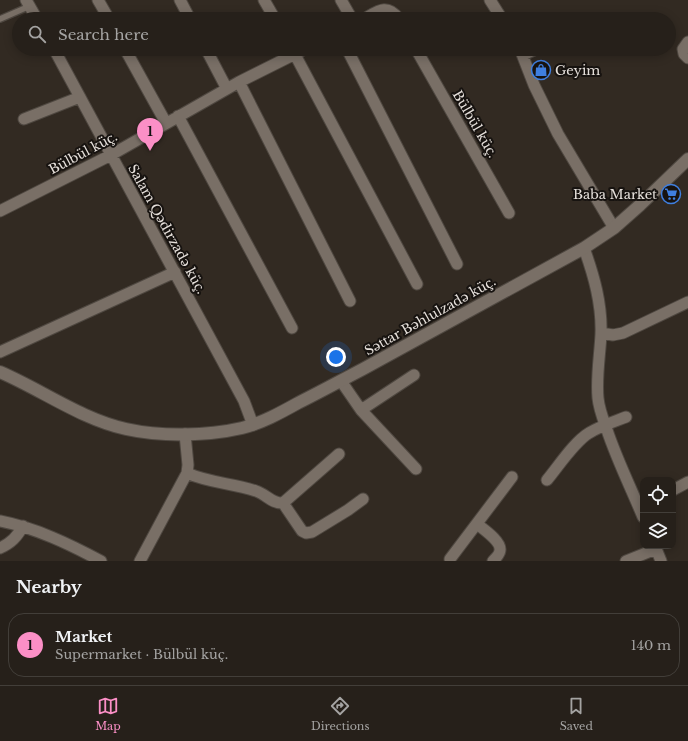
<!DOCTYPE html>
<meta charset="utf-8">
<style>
:root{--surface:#26201a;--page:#2e2823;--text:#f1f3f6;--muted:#a4a3a2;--line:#423e39;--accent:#fb8fc6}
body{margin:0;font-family:"Libre Baskerville",serif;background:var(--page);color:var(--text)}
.controls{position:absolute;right:12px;bottom:12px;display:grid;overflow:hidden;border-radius:8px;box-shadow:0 2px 10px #0003}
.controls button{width:36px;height:36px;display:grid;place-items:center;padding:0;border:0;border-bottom:1px solid var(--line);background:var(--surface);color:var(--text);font:20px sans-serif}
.you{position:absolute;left:336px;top:357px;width:14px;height:14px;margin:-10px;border:3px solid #fff;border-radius:50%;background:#1a73e8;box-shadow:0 0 0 6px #1a73e833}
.badge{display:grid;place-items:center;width:26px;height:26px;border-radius:50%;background:var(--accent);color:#111;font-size:13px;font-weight:700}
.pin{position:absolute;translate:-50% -33px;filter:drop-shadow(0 1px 2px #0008)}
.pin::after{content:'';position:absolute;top:21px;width:14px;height:12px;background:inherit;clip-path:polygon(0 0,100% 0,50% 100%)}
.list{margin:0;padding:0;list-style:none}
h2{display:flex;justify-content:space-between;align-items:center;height:52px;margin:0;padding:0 16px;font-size:17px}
h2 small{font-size:13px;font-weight:400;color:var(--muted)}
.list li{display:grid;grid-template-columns:26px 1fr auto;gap:12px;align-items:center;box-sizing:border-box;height:64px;margin:0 8px 8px;padding:0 8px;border:1px solid var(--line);border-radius:16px}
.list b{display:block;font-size:15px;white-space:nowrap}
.list p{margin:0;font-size:13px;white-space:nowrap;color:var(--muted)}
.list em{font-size:13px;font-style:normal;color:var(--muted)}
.icon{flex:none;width:22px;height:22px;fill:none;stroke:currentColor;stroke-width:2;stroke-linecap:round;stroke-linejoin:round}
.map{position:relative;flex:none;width:688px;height:561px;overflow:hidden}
.search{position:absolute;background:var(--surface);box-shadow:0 2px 10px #0003;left:12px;right:12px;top:12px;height:44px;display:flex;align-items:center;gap:10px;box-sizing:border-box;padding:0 14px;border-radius:22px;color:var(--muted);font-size:15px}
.sheet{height:124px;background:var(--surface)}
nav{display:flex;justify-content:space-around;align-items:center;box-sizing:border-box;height:56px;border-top:1px solid var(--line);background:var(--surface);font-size:11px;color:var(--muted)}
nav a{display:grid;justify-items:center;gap:2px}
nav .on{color:var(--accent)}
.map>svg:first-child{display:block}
</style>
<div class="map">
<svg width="688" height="561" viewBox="0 0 688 561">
<rect width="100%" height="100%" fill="#322a22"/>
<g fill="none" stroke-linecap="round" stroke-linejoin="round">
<defs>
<path id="service" d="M0,19L30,6"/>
<path id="minor" d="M26,0L37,19
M98,0L109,19
M180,0L190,19
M264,0L275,19
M341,0L352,19
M490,0L502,19
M364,19C378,11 387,3 399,19
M688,42L683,49L684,54L688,58
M54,49L244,401L253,425
M125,49L166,123
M206,49L227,89
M292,49L417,284
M347,49L457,264
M416,49L509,213
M520,49L534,85L558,134L614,228
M523,55L536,49
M239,82L350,301
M178,116L292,328
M24,119L80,97
M0,211L111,155L239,82L305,49
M584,248C594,276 602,304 601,334C600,355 596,377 598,398C599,409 603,419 607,430C617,460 631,488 643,517
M601,333L613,335L623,333L688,302
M0,352L175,272
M341,381L361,410L416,469
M361,410L414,375
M185,434L188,465L187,473C209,483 233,483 256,491C266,494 272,504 283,503L339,454
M547,480C558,467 574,442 589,433C600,426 613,422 626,417
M673,490L688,482
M283,503L302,531L306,533L312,532L348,510L363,499
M0,521C36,528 69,544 101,561
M477,524C483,529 501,541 500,550C500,554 496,558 493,561
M655,546L661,561
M0,548C11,543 17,537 23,526
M450,559L512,477
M140,561L187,473
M626,561L656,549"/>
<path id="tertiary" d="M0,372C42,390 81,419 126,429C162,437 207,436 242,428C262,423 280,413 298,403C320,392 342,380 363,369C437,328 511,288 584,248L614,228L640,205L688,159"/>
</defs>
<use href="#service" stroke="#4f4841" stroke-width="8"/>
<use href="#minor" stroke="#4f4841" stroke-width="13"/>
<use href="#tertiary" stroke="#4f4841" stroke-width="14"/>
<use href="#service" stroke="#796f66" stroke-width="5.5"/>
<use href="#minor" stroke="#796f66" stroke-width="11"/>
<use href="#tertiary" stroke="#796f66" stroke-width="12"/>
</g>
<defs>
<symbol id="shop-ring" viewBox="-11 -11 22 22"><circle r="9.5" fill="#171310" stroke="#3f7fe0" stroke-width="1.5"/><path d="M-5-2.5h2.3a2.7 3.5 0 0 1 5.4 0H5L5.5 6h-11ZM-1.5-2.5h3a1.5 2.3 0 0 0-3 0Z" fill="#3f7fe0"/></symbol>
<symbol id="supermarket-ring" viewBox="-11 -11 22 22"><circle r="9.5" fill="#171310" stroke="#3f7fe0" stroke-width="1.5"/><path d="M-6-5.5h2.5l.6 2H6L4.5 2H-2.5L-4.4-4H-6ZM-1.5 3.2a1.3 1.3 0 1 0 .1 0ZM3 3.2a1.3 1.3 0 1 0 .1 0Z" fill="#3f7fe0"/></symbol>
</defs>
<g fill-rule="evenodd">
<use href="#shop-ring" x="530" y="59" width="22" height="22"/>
<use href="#supermarket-ring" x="660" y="183" width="22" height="22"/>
</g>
<g text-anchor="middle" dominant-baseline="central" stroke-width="4" stroke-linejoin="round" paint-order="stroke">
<g font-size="13" fill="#e6e0db" stroke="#171310" text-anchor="start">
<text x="555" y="70">Geyim</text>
<text x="657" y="194" text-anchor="end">Baba Market</text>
</g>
<g font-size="13" fill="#e6e0db" stroke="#171310">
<text transform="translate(475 124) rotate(60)">Bülbül küç.</text>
<text transform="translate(83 153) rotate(-28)">Bülbül küç.</text>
<text transform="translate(167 229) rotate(61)">Salam Qədirzadə küç.</text>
<text transform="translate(430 316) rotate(-29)">Səttar Bəhlulzadə küç.</text>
</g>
</g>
</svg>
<div class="controls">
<button><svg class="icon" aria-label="locate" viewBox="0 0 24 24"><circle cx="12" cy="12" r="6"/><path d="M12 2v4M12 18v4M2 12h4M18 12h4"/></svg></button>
<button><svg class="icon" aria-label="layers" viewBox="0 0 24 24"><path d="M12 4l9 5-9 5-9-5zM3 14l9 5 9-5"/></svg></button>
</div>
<div class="you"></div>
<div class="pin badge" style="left:150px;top:151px">1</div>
<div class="search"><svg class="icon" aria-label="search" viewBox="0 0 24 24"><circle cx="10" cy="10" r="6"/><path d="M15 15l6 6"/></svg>Search here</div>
</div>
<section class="sheet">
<h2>Nearby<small></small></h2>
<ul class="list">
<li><span class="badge">1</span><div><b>Market</b><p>Supermarket · Bülbül küç.</p></div><em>140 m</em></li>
</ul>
</section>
<nav>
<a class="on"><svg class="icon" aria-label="map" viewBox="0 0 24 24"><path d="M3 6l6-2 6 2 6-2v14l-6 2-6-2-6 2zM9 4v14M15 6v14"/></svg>Map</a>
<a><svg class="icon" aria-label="directions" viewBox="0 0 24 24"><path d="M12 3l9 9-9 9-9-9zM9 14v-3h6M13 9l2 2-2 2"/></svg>Directions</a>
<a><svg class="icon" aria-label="saved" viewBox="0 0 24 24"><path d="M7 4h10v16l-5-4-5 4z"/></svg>Saved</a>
</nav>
